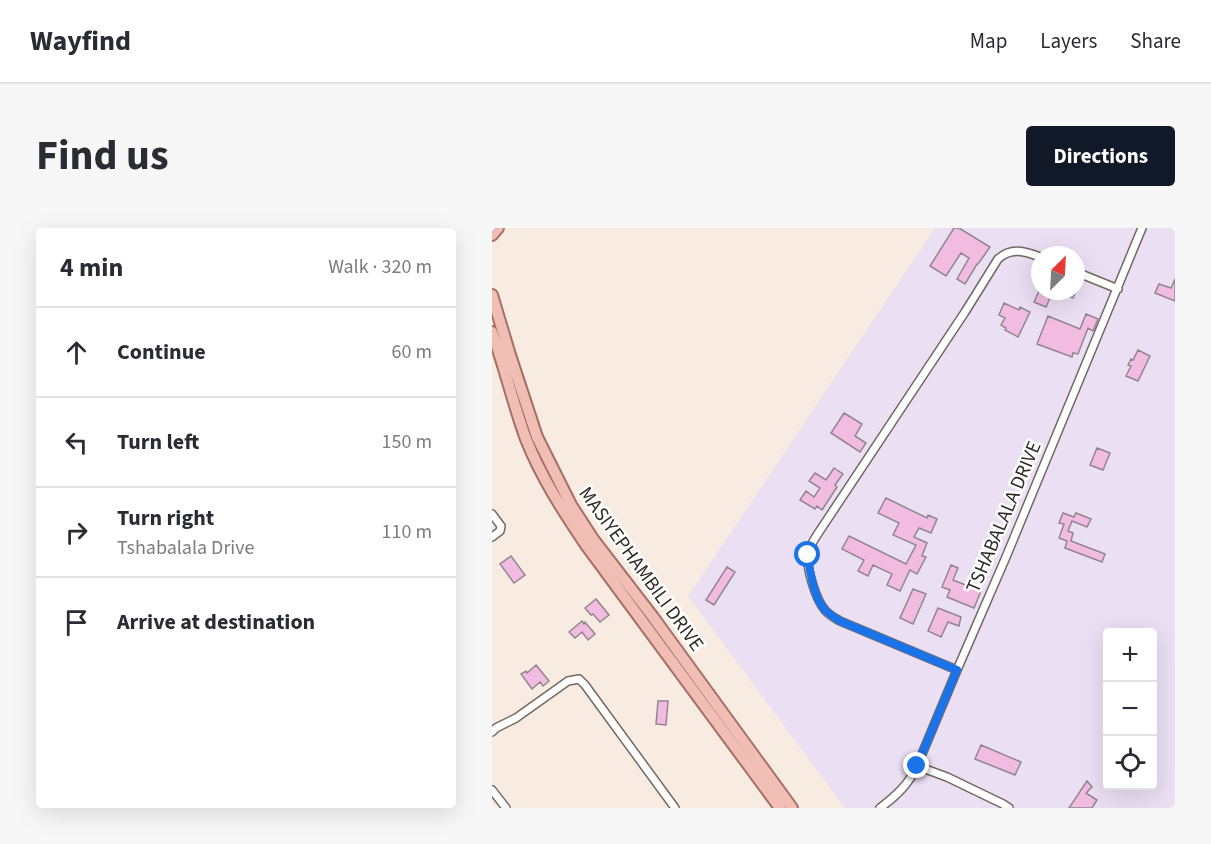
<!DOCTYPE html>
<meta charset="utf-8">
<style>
:root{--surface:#fff;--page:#f7f7f7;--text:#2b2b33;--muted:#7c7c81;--line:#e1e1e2;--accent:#111827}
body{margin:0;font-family:"Source Sans 3",sans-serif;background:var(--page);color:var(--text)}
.controls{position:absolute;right:18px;bottom:18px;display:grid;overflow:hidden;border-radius:6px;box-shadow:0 6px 24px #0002}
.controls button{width:54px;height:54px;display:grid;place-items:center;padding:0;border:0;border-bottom:2px solid var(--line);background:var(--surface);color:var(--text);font:30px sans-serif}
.compass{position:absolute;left:539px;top:18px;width:54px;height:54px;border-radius:50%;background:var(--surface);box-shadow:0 6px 24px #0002;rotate:24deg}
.stop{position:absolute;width:18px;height:18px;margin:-14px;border:4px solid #1a73e8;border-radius:50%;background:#fff}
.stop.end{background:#1a73e8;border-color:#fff;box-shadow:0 2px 6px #0008}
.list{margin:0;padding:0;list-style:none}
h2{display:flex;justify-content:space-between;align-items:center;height:78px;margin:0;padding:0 24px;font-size:26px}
h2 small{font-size:20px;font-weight:400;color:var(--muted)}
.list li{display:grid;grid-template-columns:39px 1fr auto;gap:18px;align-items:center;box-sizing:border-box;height:90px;padding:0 24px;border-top:2px solid var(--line)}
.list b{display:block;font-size:22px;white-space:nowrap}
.list p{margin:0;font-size:20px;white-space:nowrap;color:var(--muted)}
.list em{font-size:20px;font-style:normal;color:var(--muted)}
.icon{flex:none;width:33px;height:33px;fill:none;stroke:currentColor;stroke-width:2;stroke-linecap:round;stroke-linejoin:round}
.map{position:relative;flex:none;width:683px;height:580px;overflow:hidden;border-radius:6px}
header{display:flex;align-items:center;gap:36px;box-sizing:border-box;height:84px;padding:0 30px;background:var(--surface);border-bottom:2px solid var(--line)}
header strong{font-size:28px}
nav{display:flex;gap:33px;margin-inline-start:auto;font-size:21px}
.intro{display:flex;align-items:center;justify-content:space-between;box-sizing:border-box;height:144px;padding:0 36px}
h1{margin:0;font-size:42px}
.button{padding:15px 27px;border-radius:6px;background:var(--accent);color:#fff;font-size:21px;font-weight:700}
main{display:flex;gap:36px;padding:0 36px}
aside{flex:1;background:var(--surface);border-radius:6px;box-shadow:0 6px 24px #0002}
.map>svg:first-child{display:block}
</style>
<header>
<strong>Wayfind</strong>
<nav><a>Map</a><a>Layers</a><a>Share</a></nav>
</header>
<div class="intro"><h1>Find us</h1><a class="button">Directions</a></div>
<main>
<aside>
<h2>4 min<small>Walk · 320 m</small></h2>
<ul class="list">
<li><svg class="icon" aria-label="ahead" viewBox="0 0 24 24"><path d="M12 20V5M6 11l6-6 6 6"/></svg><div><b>Continue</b></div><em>60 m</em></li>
<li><svg class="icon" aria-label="left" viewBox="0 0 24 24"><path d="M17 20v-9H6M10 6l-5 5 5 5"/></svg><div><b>Turn left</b></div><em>150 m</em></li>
<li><svg class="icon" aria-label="right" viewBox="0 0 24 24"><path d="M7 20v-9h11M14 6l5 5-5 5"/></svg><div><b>Turn right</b><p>Tshabalala Drive</p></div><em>110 m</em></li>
<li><svg class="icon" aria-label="arrive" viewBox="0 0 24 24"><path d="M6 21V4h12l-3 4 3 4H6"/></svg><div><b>Arrive at destination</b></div></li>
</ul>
</aside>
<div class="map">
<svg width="683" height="580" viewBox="0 0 683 580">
<rect width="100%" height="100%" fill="#f8ece2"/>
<path fill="#ebdff3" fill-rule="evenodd" d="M443,0H683V580H353L196,368ZM548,27H584V63H548ZM616,404H660V558H616Z"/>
<path fill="#f2bce2" stroke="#92868e" stroke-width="1.5" d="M462,0H467L498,19L486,36H485L473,56L465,51L477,30L469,25L454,48L438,38Z
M683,51V73L663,65L667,56L679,60Z
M547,63H584L581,70L564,63L561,71L558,70L554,79L542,74Z
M512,75L527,82L528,79L538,84L526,109L513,102L514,100L509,97L513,90L507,87Z
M594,86L606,91L601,103L596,100L586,126L581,125L580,129L545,116L556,88L588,101Z
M646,122L658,128L646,153L634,148L639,138L636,137L639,131L641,132Z
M352,185L370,196L363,208L374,215L368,224L339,205Z
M605,220L618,225L611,242L598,237Z
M342,240L351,246L343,257L345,259L330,282L325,278L323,281L308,272L314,263L322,269L328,260L317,253L323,245L334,252Z
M394,270L435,290L436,287L445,291L439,305L427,300L422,309L435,315L430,328L434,329L425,346L418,342L408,363L395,357L400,346L381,337L376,348L366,343L372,332L350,321L357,308L414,336L424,317L401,307L407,295L386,285Z
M571,285L582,289L584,285L599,291L595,299L580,293L576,303L581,305L579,313L613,326L610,334L573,320L575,313L567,310L572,296L567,295Z
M19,328L33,347L22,355L8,336Z
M459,337L466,340L461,352L489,363L482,380L455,369L458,362L450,359Z
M235,339L243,344L222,377L214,372Z
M421,361L434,366L421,396L408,390Z
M104,371L117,387L108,394L101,386L99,387L93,380Z
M446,380L469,389L467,398L456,394L449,409L436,403Z
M90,393L92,396L93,394L103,406L96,412L90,404L83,410L77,404Z
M44,437L57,453L51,458L48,454L40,461L29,446L34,443L35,445Z
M166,473H176L174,497L164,496Z
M489,517L529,534L523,547L483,531Z
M595,553L600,559L594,565L605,572L600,580H577Z"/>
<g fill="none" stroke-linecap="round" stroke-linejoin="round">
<defs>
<path id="street" d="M584,44L626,61
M0,286L9,298L8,303L0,309
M465,442L348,393C343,390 337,387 333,382C324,372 315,342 316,329C317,321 321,313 325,307L473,84L506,31C519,19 533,23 548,29
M0,504L4,500L24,490L76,453L87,451L93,457L183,580
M425,538L455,549L511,576L517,580
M0,562L14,580
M388,580C404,568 417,556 425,538L465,442L514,329L650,0"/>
<path id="primary" d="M0,7L6,0
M0,67L18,127L45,209L79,277L101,311L161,389L300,580
M0,104C13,139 21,176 34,211C49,249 71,283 94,317L288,580"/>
</defs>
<use href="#street" stroke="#736960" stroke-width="10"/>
<use href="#primary" stroke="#a76f64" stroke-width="14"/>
<use href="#street" stroke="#fff" stroke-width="7"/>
<use href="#primary" stroke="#f1beb6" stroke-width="10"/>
</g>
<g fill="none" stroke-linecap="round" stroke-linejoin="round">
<path stroke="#1a73e8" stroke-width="8" d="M316,327C317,342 322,370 333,382C337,386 343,390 348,393L465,442L425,538"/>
</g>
<g text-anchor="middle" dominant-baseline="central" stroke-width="5" stroke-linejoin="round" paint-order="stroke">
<g font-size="20" fill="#2f2b27" stroke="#fff">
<text transform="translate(512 289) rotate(-67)">TSHABALALA DRIVE</text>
<text transform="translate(149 341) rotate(54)">MASIYEPHAMBILI DRIVE</text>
</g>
</g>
</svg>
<div class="controls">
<button>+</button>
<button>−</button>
<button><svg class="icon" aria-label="locate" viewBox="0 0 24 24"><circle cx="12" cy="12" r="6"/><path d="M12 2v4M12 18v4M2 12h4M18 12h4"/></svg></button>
</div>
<svg class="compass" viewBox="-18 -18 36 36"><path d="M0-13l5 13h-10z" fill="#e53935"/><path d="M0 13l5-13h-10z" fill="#7c7c81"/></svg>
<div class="stop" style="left:316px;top:327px"></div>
<div class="stop end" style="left:425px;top:538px"></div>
</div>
</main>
